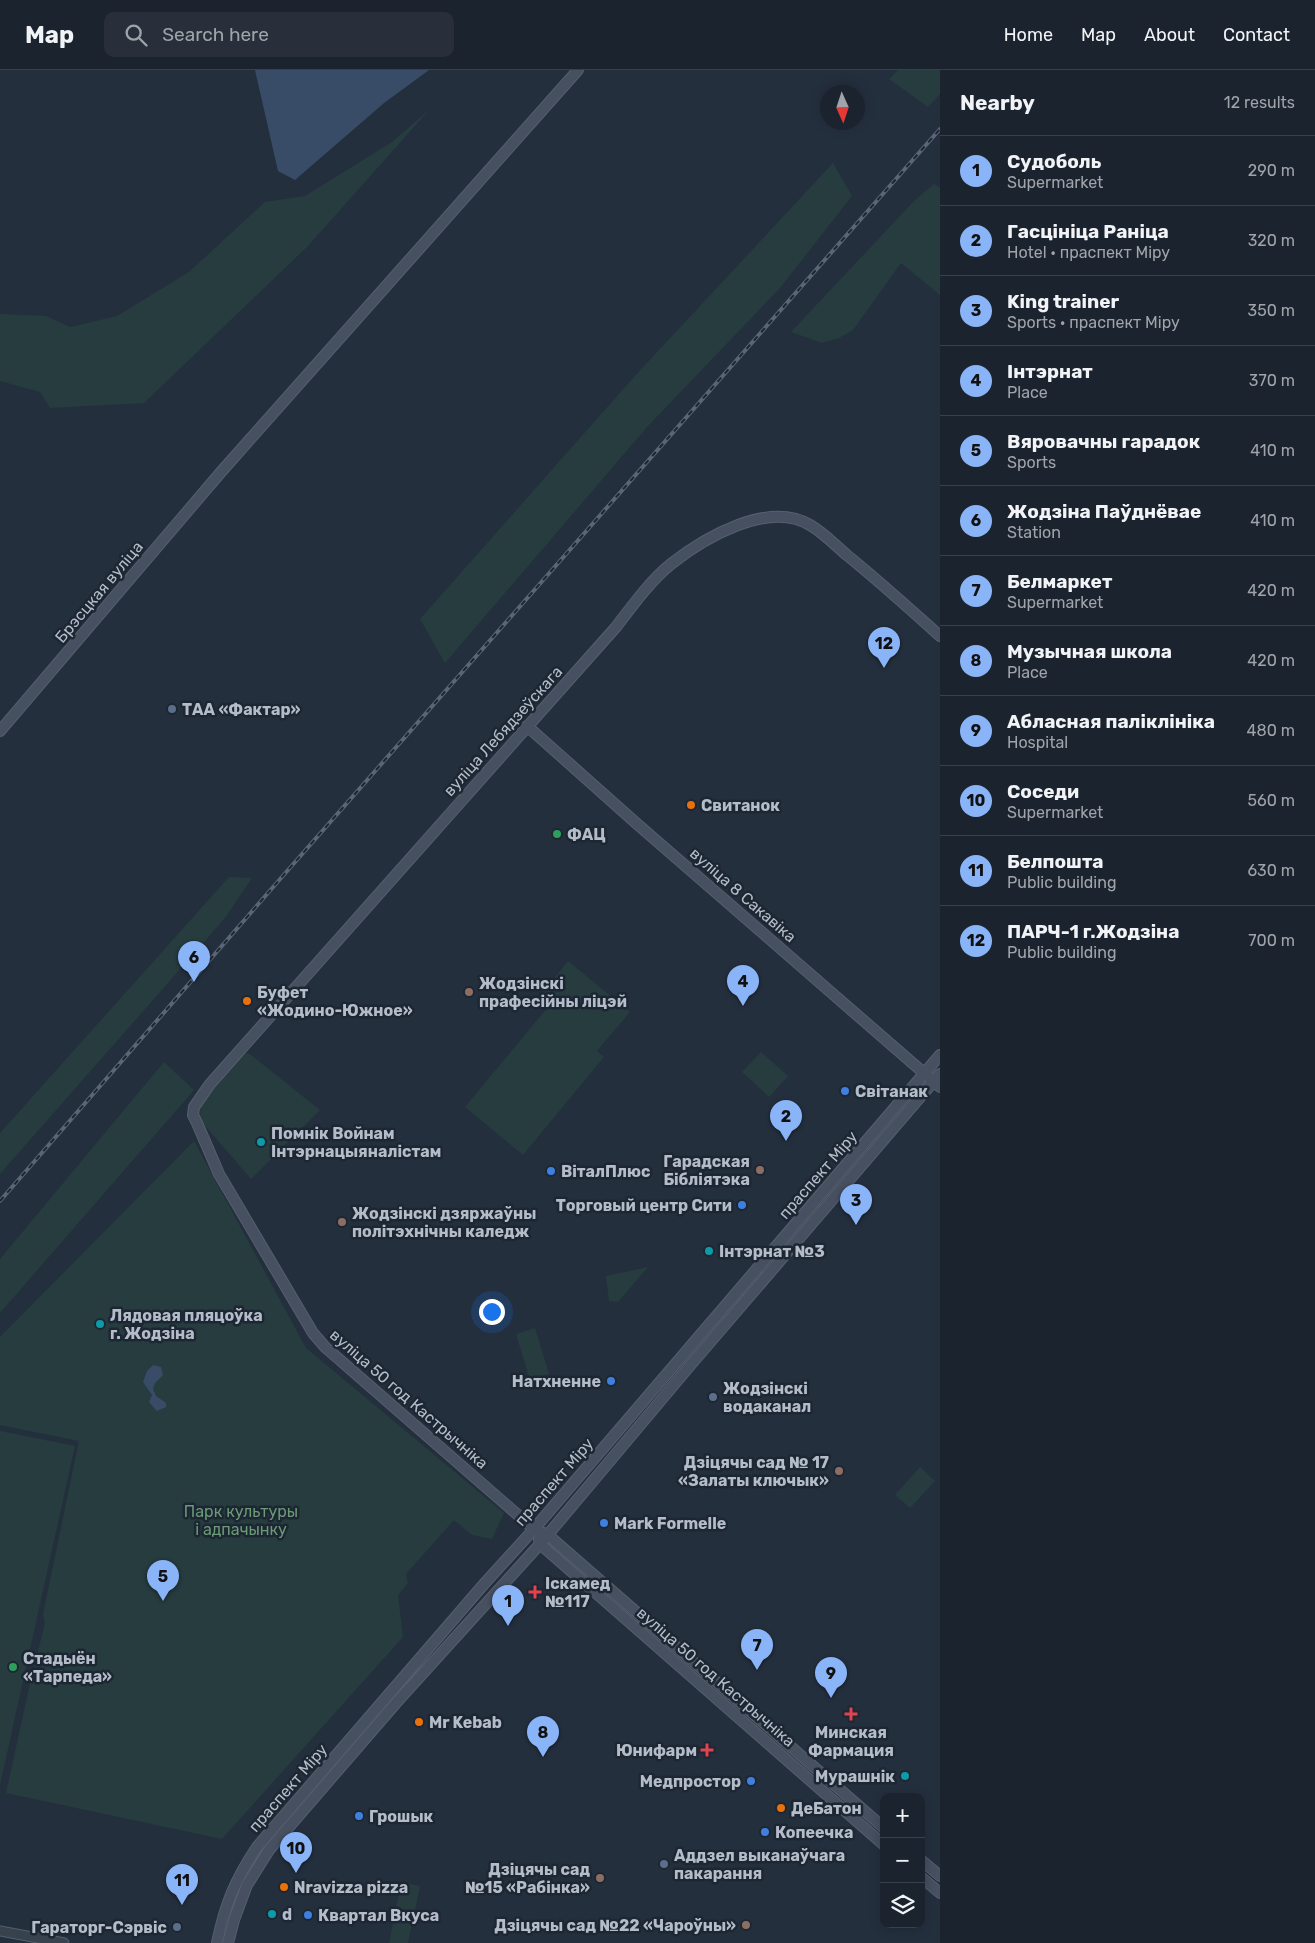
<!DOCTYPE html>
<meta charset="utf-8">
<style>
:root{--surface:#1b232e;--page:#282f3a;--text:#f1f3f6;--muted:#a0a4aa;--line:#39404a;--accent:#8ab4f8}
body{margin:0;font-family:Rubik,sans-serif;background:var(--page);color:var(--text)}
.controls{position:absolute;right:15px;bottom:15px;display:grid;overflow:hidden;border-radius:10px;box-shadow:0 2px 12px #0003}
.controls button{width:45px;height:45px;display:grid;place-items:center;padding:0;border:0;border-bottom:1px solid var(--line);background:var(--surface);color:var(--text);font:25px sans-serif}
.compass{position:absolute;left:820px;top:15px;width:45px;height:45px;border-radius:50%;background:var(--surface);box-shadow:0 2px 12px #0003;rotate:177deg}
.you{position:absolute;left:491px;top:1241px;width:18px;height:18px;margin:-12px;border:4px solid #fff;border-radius:50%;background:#1a73e8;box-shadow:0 0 0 8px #1a73e833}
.badge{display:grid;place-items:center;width:32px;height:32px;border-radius:50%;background:var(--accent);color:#111;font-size:16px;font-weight:700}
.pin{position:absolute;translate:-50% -41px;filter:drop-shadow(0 1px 2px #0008)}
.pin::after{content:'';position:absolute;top:26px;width:18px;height:15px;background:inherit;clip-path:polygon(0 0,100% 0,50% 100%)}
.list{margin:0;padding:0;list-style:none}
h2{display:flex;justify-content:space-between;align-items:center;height:65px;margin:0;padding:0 20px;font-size:21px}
h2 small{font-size:16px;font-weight:400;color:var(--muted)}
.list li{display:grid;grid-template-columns:32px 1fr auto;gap:15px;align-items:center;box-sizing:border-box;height:70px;padding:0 20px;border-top:1px solid var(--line)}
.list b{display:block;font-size:19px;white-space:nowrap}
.list p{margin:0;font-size:16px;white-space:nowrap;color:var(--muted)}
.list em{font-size:16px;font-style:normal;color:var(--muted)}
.icon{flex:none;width:28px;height:28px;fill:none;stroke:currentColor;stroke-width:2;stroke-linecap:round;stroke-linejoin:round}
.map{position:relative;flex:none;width:940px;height:1873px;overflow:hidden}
header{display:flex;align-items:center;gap:30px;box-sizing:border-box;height:70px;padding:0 25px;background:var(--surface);border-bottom:1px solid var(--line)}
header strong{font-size:24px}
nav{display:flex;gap:28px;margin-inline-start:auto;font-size:18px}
.search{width:350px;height:45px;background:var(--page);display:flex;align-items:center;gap:12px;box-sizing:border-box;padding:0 18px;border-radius:10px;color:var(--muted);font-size:19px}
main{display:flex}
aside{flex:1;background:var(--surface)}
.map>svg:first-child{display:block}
</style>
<header>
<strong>Map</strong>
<div class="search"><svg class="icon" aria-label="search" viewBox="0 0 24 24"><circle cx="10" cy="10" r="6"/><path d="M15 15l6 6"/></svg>Search here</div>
<nav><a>Home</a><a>Map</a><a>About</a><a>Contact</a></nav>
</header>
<main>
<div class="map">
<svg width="940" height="1873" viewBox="0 0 940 1873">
<rect width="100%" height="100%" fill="#242f3e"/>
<path fill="#263c3f" d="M898,0H940V24L928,37L889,9Z
M430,39L307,177L144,333L50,338L40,322L0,311V244L46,246L70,257L117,246L189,202L265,132L305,126L392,72Z
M833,93L852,126L780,218L648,356L445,593L420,549L633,308Z
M934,114L940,118V225L901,193L853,260L839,268L822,273L791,262L915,130Z
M229,807L252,808L225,848L0,1104V1063Z
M568,891L630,942L597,981L604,987L523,1085L465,1037L548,937L538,928Z
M761,982L788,1006L769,1027L742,1002Z
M242,983L250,984L320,1040L251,1109L200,1050L201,1029Z
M164,992L194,1020L0,1243V1189Z
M194,1071L306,1278L504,1443L492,1469L472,1465L454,1450L406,1504L408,1513L398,1525L403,1567L222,1769L6,1723L31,1609L45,1553L43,1544L79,1371L0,1355V1267Z
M648,1197L618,1232L609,1231L606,1206Z
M535,1258L549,1304L530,1310L516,1264Z
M0,1361L75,1376L0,1715Z
M920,1397L935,1411L910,1438L895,1425Z
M401,1812L420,1816L408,1873H389Z"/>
<path fill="#394c67" d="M255,0H429L384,33L295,110L278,101Z
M153,1295L161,1297L163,1305L155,1313L153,1319L156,1326L166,1333V1337L157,1341L149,1332L152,1325L143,1312L147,1301Z"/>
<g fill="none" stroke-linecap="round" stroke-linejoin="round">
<defs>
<path id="tertiary" d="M0,1861L64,1873"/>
<path id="secondary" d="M527,656L636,753L940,1017
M0,661L221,402L578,0
M539,1469L540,1474L884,1775
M884,1758L548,1465L534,1459L325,1277L313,1263L219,1104L197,1053L193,1045L194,1037L210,1014L616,557C633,535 650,511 671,494C704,468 768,430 810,455C824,463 836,476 848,486C880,512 910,539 940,566
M921,1790L940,1806
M921,1807L940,1823
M217,1873C225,1834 235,1810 257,1777L484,1514L534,1459L940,985
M228,1873L234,1850L247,1815L269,1780L396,1633L540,1474L688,1298L940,1004"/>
</defs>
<use href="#tertiary" stroke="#565f6c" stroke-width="11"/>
<use href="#secondary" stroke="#565f6c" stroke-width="12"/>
<use href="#tertiary" stroke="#38414e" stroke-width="9"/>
<use href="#secondary" stroke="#465061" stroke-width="10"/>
<defs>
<path id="rail" d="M0,1131L281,808L940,59"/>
</defs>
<use href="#rail" stroke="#5a6575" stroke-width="4"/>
<use href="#rail" stroke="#1d2633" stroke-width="2" stroke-dasharray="5.5" stroke-linecap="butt"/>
</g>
<g fill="#5c6f8a" stroke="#1d2633" stroke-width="2">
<circle cx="172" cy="639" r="5"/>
<circle cx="713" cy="1327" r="5"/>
<circle cx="664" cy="1794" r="5"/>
<circle cx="177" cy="1857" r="5"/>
</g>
<g fill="#e8710a" stroke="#1d2633" stroke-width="2">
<circle cx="691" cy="735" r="5"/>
<circle cx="247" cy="931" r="5"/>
<circle cx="419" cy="1652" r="5"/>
<circle cx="781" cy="1738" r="5"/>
<circle cx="284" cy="1817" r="5"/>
</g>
<g fill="#2e9e5b" stroke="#1d2633" stroke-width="2">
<circle cx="557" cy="764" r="5"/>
<circle cx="13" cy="1597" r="5"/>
</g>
<g fill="#8d6e63" stroke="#1d2633" stroke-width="2">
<circle cx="469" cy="922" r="5"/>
<circle cx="760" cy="1100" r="5"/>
<circle cx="342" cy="1152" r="5"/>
<circle cx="839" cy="1401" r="5"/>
<circle cx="600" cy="1808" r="5"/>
<circle cx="746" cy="1855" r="5"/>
</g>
<g fill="#3f7fe0" stroke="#1d2633" stroke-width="2">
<circle cx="845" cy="1021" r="5"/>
<circle cx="551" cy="1101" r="5"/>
<circle cx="742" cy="1135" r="5"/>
<circle cx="611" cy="1311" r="5"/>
<circle cx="604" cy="1453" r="5"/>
<circle cx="751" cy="1711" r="5"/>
<circle cx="359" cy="1746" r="5"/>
<circle cx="765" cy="1762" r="5"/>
<circle cx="308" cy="1845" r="5"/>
</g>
<g fill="#0f9aa8" stroke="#1d2633" stroke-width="2">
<circle cx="261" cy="1072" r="5"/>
<circle cx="709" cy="1181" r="5"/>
<circle cx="100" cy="1254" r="5"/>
<circle cx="905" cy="1706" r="5"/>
<circle cx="272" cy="1844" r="5"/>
</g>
<g fill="#e0444e" stroke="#1d2633" stroke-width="2">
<path d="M532.5 1514.5h5v5h5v5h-5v5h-5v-5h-5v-5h5z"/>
<path d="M848.5 1636.5h5v5h5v5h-5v5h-5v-5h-5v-5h5z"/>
<path d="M704.5 1672.5h5v5h5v5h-5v5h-5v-5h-5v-5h5z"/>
</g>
<g text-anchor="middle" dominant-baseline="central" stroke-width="5" stroke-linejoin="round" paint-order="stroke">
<g font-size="16" fill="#b4bcc9" stroke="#1d2633">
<text transform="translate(99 522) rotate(-50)">Брэсцкая вуліца</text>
<text transform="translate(503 661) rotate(-48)">вуліца Лебядзеўскага</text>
<text transform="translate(743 825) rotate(41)">вуліца 8 Сакавіка</text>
<text transform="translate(818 1105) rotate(-49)">праспект Міру</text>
<text transform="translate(409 1329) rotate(41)">вуліца 50 год Кастрычніка</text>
<text transform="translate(554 1412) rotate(-49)">праспект Міру</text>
<text transform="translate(716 1607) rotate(41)">вуліца 50 год Кастрычніка</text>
<text transform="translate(288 1718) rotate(-49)">праспект Міру</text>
</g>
<g font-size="16" font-weight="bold" fill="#b4bcc9" stroke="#1d2633" text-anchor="start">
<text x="182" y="639">ТАА «Фактар»</text>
<text x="701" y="735">Свитанок</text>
<text x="567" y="764">ФАЦ</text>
<text x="479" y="913">Жодзінскі<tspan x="479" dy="18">прафесійны ліцэй</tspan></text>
<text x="257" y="922">Буфет<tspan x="257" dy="18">«Жодино-Южное»</tspan></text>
<text x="855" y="1021">Світанак</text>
<text x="271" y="1063">Помнік Войнам<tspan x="271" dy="18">Інтэрнацыяналістам</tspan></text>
<text x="750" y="1091" text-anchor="end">Гарадская<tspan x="750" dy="18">Бібліятэка</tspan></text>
<text x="561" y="1101">ВіталПлюс</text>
<text x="732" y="1135" text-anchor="end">Торговый центр Сити</text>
<text x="352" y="1143">Жодзінскі дзяржаўны<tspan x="352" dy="18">політэхнічны каледж</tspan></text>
<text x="719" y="1181">Інтэрнат №3</text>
<text x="110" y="1245">Лядовая пляцоўка<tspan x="110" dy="18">г. Жодзіна</tspan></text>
<text x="601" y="1311" text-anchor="end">Натхненне</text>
<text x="723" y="1318">Жодзінскі<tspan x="723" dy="18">водаканал</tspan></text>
<text x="829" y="1392" text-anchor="end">Дзіцячы сад № 17<tspan x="829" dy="18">«Залаты ключык»</tspan></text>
<text x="614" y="1453">Mark Formelle</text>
<text x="545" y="1513">Іскамед<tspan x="545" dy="18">№117</tspan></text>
<text x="23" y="1588">Стадыён<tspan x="23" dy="18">«Тарпеда»</tspan></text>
<text x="429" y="1652">Mr Kebab</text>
<text x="851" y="1662" text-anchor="middle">Минская<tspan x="851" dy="18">Фармация</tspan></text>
<text x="697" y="1680" text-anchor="end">Юнифарм</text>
<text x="895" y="1706" text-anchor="end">Мурашнік</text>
<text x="741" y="1711" text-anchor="end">Медпростор</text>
<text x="791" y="1738">ДеБатон</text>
<text x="369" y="1746">Грошык</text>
<text x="775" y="1762">Копеечка</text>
<text x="674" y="1785">Аддзел выканаўчага<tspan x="674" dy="18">пакарання</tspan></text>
<text x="590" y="1799" text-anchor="end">Дзіцячы сад<tspan x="590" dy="18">№15 «Рабінка»</tspan></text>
<text x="294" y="1817">Nravizza pizza</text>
<text x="282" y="1844">d</text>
<text x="318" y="1845">Квартал Вкуса</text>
<text x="736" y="1855" text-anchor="end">Дзіцячы сад №22 «Чароўны»</text>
<text x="167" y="1857" text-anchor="end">Гараторг-Сэрвіс</text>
</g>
<g font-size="16" fill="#6b9a76" stroke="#1d2633">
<text x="241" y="1441">Парк культуры<tspan x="241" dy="18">і адпачынку</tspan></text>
</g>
</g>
</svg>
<div class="controls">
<button>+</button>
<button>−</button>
<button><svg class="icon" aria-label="layers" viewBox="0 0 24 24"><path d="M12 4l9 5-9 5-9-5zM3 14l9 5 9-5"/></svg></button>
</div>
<svg class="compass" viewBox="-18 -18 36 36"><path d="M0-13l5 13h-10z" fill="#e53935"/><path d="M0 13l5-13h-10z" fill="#a0a4aa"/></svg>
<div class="you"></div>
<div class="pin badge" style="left:508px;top:1556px">1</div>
<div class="pin badge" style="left:786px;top:1071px">2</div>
<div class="pin badge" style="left:856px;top:1155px">3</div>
<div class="pin badge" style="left:743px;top:936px">4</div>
<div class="pin badge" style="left:163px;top:1531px">5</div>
<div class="pin badge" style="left:194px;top:912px">6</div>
<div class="pin badge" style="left:757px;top:1600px">7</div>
<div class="pin badge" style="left:543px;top:1687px">8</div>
<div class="pin badge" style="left:831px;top:1628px">9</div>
<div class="pin badge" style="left:296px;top:1803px">10</div>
<div class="pin badge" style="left:182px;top:1835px">11</div>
<div class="pin badge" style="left:884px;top:598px">12</div>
</div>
<aside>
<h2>Nearby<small>12 results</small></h2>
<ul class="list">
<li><span class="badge">1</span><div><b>Судоболь</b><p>Supermarket</p></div><em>290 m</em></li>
<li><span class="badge">2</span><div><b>Гасцініца Раніца</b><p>Hotel · праспект Міру</p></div><em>320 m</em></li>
<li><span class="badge">3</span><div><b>King trainer</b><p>Sports · праспект Міру</p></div><em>350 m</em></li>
<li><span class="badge">4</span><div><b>Інтэрнат</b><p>Place</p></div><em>370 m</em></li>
<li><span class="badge">5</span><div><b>Вяровачны гарадок</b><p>Sports</p></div><em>410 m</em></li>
<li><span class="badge">6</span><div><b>Жодзіна Паўднёвае</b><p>Station</p></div><em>410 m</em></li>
<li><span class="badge">7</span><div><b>Белмаркет</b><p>Supermarket</p></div><em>420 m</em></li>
<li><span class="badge">8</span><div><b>Музычная школа</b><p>Place</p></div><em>420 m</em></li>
<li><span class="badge">9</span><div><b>Абласная паліклініка</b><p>Hospital</p></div><em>480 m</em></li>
<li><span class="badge">10</span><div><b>Соседи</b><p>Supermarket</p></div><em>560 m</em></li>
<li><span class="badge">11</span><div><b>Белпошта</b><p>Public building</p></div><em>630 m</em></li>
<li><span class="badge">12</span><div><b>ПАРЧ-1 г.Жодзіна</b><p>Public building</p></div><em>700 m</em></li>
</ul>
</aside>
</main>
